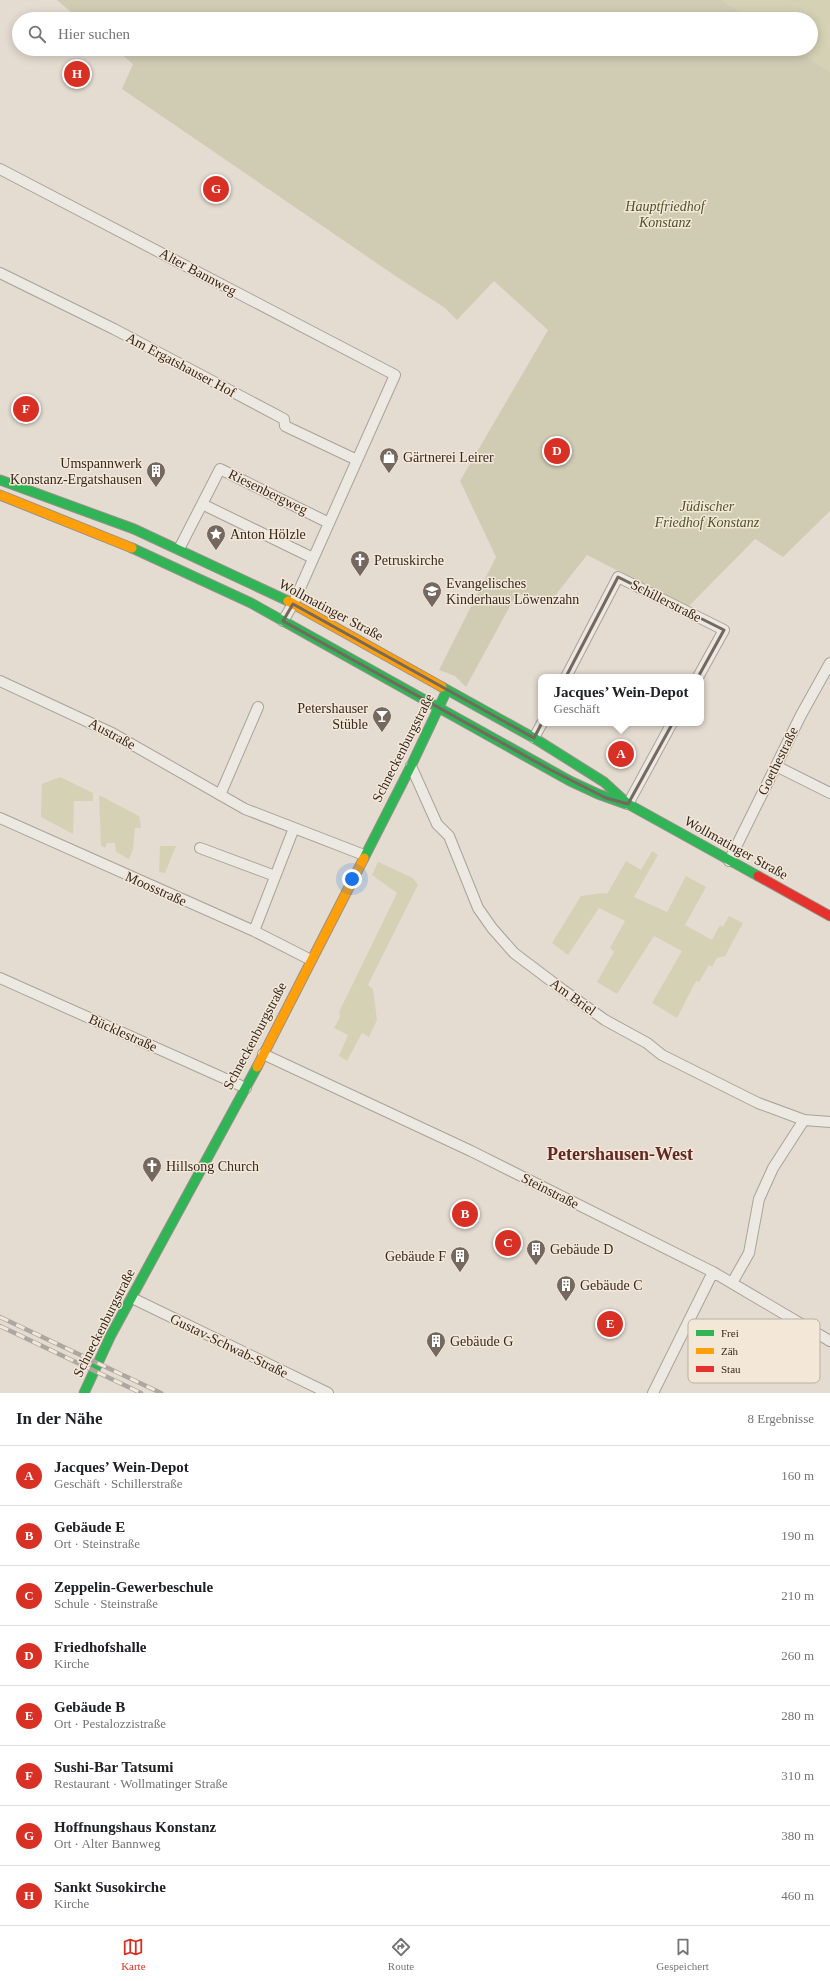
<!DOCTYPE html>
<html lang="de">
<meta charset="utf-8">
<style>
:root{--surface:#fff;--page:#f2f2f2;--text:#202124;--muted:#757577;--line:#e0e0e0;--accent:#d93025}
body{margin:0;font-family:"Times New Roman",serif;background:var(--page);color:var(--text)}
.you{position:absolute;left:352px;top:879px;width:14px;height:14px;margin:-10px;border:3px solid #fff;border-radius:50%;background:#1a73e8;box-shadow:0 0 0 6px #1a73e833}
.badge{display:grid;place-items:center;width:26px;height:26px;border-radius:50%;background:var(--accent);color:#fff;font-size:13px;font-weight:700}
.pin{position:absolute;translate:-50% -50%;border:2px solid #fff;box-shadow:0 1px 4px #0006}
.popup{position:absolute;left:538px;top:674px;width:166px;height:52px;box-sizing:border-box;display:grid;place-content:center;border-radius:8px;background:var(--surface);filter:drop-shadow(0 1px 3px #0005);font-size:13px;white-space:nowrap;color:var(--muted)}
.popup b{font-size:15px;color:var(--text)}
.popup::after{content:'';position:absolute;left:50%;top:100%;margin-left:-8px;border:8px solid transparent;border-top-color:var(--surface)}
.list{margin:0;padding:0;list-style:none}
h2{display:flex;justify-content:space-between;align-items:center;height:52px;margin:0;padding:0 16px;font-size:17px}
h2 small{font-size:13px;font-weight:400;color:var(--muted)}
.list li{display:grid;grid-template-columns:26px 1fr auto;gap:12px;align-items:center;box-sizing:border-box;height:60px;padding:0 16px;border-top:1px solid var(--line)}
.list b{display:block;font-size:15px;white-space:nowrap}
.list p{margin:0;font-size:13px;white-space:nowrap;color:var(--muted)}
.list em{font-size:13px;font-style:normal;color:var(--muted)}
.icon{flex:none;width:22px;height:22px;fill:none;stroke:currentColor;stroke-width:2;stroke-linecap:round;stroke-linejoin:round}
.map{position:relative;flex:none;width:830px;height:1393px;overflow:hidden}
.search{position:absolute;background:var(--surface);box-shadow:0 2px 10px #0003;left:12px;right:12px;top:12px;height:44px;display:flex;align-items:center;gap:10px;box-sizing:border-box;padding:0 14px;border-radius:22px;color:var(--muted);font-size:15px}
.sheet{height:532px;background:var(--surface)}
nav{display:flex;justify-content:space-around;align-items:center;box-sizing:border-box;height:56px;border-top:1px solid var(--line);background:var(--surface);font-size:11px;color:var(--muted)}
nav a{display:grid;justify-items:center;gap:2px}
nav .on{color:var(--accent)}
.map>svg:first-child{display:block}
</style>
<div class="map">
<svg width="830" height="1393" viewBox="0 0 830 1393">
<rect width="100%" height="100%" fill="#e4dcd1"/>
<path fill="#d5d1b5" d="M722,0H830V72L796,49H811V19H751Z
M60,777L93,793V801H74L73,834L41,817L42,784Z
M99,795L139,816L141,828H135L133,849L129,859L116,852L115,843H106V848L101,846Z
M160,846H176L165,873L159,872Z
M652,851L658,855L634,897L667,912L686,876L706,887L685,925L712,940L720,925L723,927L729,916L743,923L725,956L717,958L712,967L709,965L699,982L696,981L677,1018L652,1003L682,951L654,936L617,994L597,982L614,952L610,948L625,921L599,908L568,955L552,943L581,896L603,893L607,894L626,861L641,870Z
M378,862L413,878L418,885L368,985L373,989L377,1020L369,1037L362,1033L347,1061L339,1056L348,1035L334,1028L340,1017L339,1012L397,893L372,875Z"/>
<path fill="#d0ccb4" d="M57,0H722L751,19H79Z
M115,49H796L830,72V511L783,557L755,539L688,607L587,555L547,606L517,593L466,687L455,676L439,670L496,557L460,481L548,330L494,281L457,320L445,308L397,277L122,89L133,64Z"/>
<g fill="none" stroke-linecap="round" stroke-linejoin="round">
<defs>
<path id="street" d="M0,169L395,375L293,604L283,621
M0,273L114,329L284,419L285,426L357,460
M202,504L313,558
M179,549L220,469L329,523
M566,677L618,577L724,630L698,677
M0,681L112,733L245,809L364,855
M534,738L542,723
M411,766L437,824L449,836L478,908L492,928L514,953L563,990L605,1020L647,1043L662,1055L758,1103L804,1120L830,1122
M776,766L830,793
M220,795L258,707
M628,804L672,723
M0,818L254,931L311,960
M200,848L275,876
M729,861L801,715L830,663
M254,931L294,828
M0,978L246,1088
M263,1054L471,1151L713,1272L830,1341
M732,1283L749,1253L759,1199L773,1168L804,1120
M132,1298L328,1393
M653,1393L713,1272"/>
<path id="fast" d="M0,480L134,529L288,601
M132,548L251,603L570,781L598,794L626,804
M442,687L534,738L604,782L628,804L758,876
M364,858L411,766L447,690
M84,1393L111,1335L257,1067"/>
<path id="slow" d="M0,495L132,548
M288,601L442,687
M257,1067L364,858"/>
<path id="jam" d="M758,876L830,916"/>
</defs>
<use href="#street" stroke="#aaa299" stroke-width="12"/>
<use href="#fast" stroke="#99918a" stroke-width="11"/>
<use href="#slow" stroke="#99918a" stroke-width="11"/>
<use href="#jam" stroke="#99918a" stroke-width="11"/>
<use href="#street" stroke="#ece8e2" stroke-width="10"/>
<use href="#fast" stroke="#30b455" stroke-width="9"/>
<use href="#slow" stroke="#ff9f0a" stroke-width="9"/>
<use href="#jam" stroke="#e5322d" stroke-width="9"/>
<defs>
<path id="rail" d="M0,1317L161,1393
M0,1326L141,1393"/>
</defs>
<use href="#rail" stroke="#ada7a1" stroke-width="4.5"/>
<use href="#rail" stroke="#f3e8d8" stroke-width="3" stroke-dasharray="9" stroke-linecap="butt"/>
</g>
<path fill="none" stroke="#74685f" stroke-width="3" stroke-linejoin="round" d="M618,577L724,630L628,804L606,798L549,769L283,621L293,604L534,738Z"/>
<defs>
<symbol id="shop-pin" viewBox="-11 -11 22 30"><path d="M0 17L-7.5 6A9.5 9.5 0 1 1 7.5 6Z" fill="#74685f" stroke="#f3e8d8"/><path d="M-5-2.5h2.3a2.7 3.5 0 0 1 5.4 0H5L5.5 6h-11ZM-1.5-2.5h3a1.5 2.3 0 0 0-3 0Z" fill="#fff"/></symbol>
<symbol id="building-pin" viewBox="-11 -11 22 30"><path d="M0 17L-7.5 6A9.5 9.5 0 1 1 7.5 6Z" fill="#74685f" stroke="#f3e8d8"/><path d="M-4-6H4V6H1V3H-1V6H-4ZM-2.5-4.3h1.7v1.8h-1.7ZM.8-4.3h1.7v1.8H.8ZM-2.5-1h1.7V.8h-1.7ZM.8-1h1.7V.8H.8Z" fill="#fff"/></symbol>
<symbol id="sight-pin" viewBox="-11 -11 22 30"><path d="M0 17L-7.5 6A9.5 9.5 0 1 1 7.5 6Z" fill="#74685f" stroke="#f3e8d8"/><path d="M0-6L1.8-2.2L6-1.7L2.9 1.2L3.7 5.4L0 3.3L-3.7 5.4L-2.9 1.2L-6-1.7L-1.8-2.2Z" fill="#fff"/></symbol>
<symbol id="church-pin" viewBox="-11 -11 22 30"><path d="M0 17L-7.5 6A9.5 9.5 0 1 1 7.5 6Z" fill="#74685f" stroke="#f3e8d8"/><path d="M-1.2-6h2.4v3.5h3.3v2.4h-3.3V6h-2.4V-.1h-3.3v-2.4h3.3Z" fill="#fff"/></symbol>
<symbol id="school-pin" viewBox="-11 -11 22 30"><path d="M0 17L-7.5 6A9.5 9.5 0 1 1 7.5 6Z" fill="#74685f" stroke="#f3e8d8"/><path d="M0-5L7-2L0 1L-7-2ZM-4 1L0 2.5L4 1V4Q0 6-4 4Z" fill="#fff"/></symbol>
<symbol id="bar-pin" viewBox="-11 -11 22 30"><path d="M0 17L-7.5 6A9.5 9.5 0 1 1 7.5 6Z" fill="#74685f" stroke="#f3e8d8"/><path d="M-6-5H6L.8 .8V4.5H3.5V6h-7V4.5H-.8V.8Z" fill="#fff"/></symbol>
</defs>
<g fill-rule="evenodd">
<use href="#shop-pin" x="378" y="446" width="22" height="30"/>
<use href="#building-pin" x="145" y="460" width="22" height="30"/>
<use href="#sight-pin" x="205" y="523" width="22" height="30"/>
<use href="#church-pin" x="349" y="549" width="22" height="30"/>
<use href="#school-pin" x="421" y="580" width="22" height="30"/>
<use href="#bar-pin" x="371" y="705" width="22" height="30"/>
<use href="#church-pin" x="141" y="1155" width="22" height="30"/>
<use href="#building-pin" x="525" y="1238" width="22" height="30"/>
<use href="#building-pin" x="449" y="1245" width="22" height="30"/>
<use href="#building-pin" x="555" y="1274" width="22" height="30"/>
<use href="#building-pin" x="425" y="1330" width="22" height="30"/>
</g>
<g text-anchor="middle" dominant-baseline="central" stroke-width="3" stroke-linejoin="round" paint-order="stroke">
<g font-size="14" font-style="italic" fill="#4f532a" stroke="#f3e8d8">
<text x="665" y="206">Hauptfriedhof<tspan x="665" dy="16">Konstanz</tspan></text>
<text x="707" y="506">Jüdischer<tspan x="707" dy="16">Friedhof Konstanz</tspan></text>
</g>
<g font-size="14" fill="#382921" stroke="#f3e8d8">
<text transform="translate(198 272) rotate(28)">Alter Bannweg</text>
<text transform="translate(181 365) rotate(28)">Am Ergatshauser Hof</text>
<text transform="translate(268 492) rotate(26)">Riesenbergweg</text>
<text transform="translate(666 601) rotate(27)">Schillerstraße</text>
<text transform="translate(331 610) rotate(28)">Wollmatinger Straße</text>
<text transform="translate(112 734) rotate(28)">Austraße</text>
<text transform="translate(403 748) rotate(-63)">Schneckenburgstraße</text>
<text transform="translate(778 761) rotate(-64)">Goethestraße</text>
<text transform="translate(736 848) rotate(29)">Wollmatinger Straße</text>
<text transform="translate(156 889) rotate(24)">Moosstraße</text>
<text transform="translate(573 997) rotate(36)">Am Briel</text>
<text transform="translate(123 1033) rotate(24)">Bücklestraße</text>
<text transform="translate(255 1036) rotate(-62)">Schneckenburgstraße</text>
<text transform="translate(550 1191) rotate(27)">Steinstraße</text>
<text transform="translate(104 1323) rotate(-63)">Schneckenburgstraße</text>
<text transform="translate(229 1346) rotate(26)">Gustav-Schwab-Straße</text>
</g>
<g font-size="14" fill="#382921" stroke="#f3e8d8" text-anchor="start">
<text x="403" y="457">Gärtnerei Leirer</text>
<text x="142" y="463" text-anchor="end">Umspannwerk<tspan x="142" dy="16">Konstanz-Ergatshausen</tspan></text>
<text x="230" y="534">Anton Hölzle</text>
<text x="374" y="560">Petruskirche</text>
<text x="446" y="583">Evangelisches<tspan x="446" dy="16">Kinderhaus Löwenzahn</tspan></text>
<text x="368" y="708" text-anchor="end">Petershauser<tspan x="368" dy="16">Stüble</tspan></text>
<text x="166" y="1166">Hillsong Church</text>
<text x="550" y="1249">Gebäude D</text>
<text x="446" y="1256" text-anchor="end">Gebäude F</text>
<text x="580" y="1285">Gebäude C</text>
<text x="450" y="1341">Gebäude G</text>
</g>
<g font-size="18" font-weight="bold" fill="#622824" stroke="#f3e8d8">
<text x="620" y="1154">Petershausen-West</text>
</g>
</g>
<rect x="688" y="1319" width="132" height="64" rx="6" fill="#f3e8d8" stroke="#bbafa1" stroke-width="1"/>
<rect x="696" y="1330" width="18" height="6" fill="#30b455"/>
<rect x="696" y="1348" width="18" height="6" fill="#ff9f0a"/>
<rect x="696" y="1366" width="18" height="6" fill="#e5322d"/>
<g font-size="11" fill="#382921">
<text x="721" y="1337">Frei</text>
<text x="721" y="1355">Zäh</text>
<text x="721" y="1373">Stau</text>
</g>
</svg>
<div class="you"></div>
<div class="pin badge" style="left:621px;top:754px">A</div>
<div class="popup"><b>Jacques’ Wein-Depot</b>Geschäft</div>
<div class="pin badge" style="left:465px;top:1214px">B</div>
<div class="pin badge" style="left:508px;top:1243px">C</div>
<div class="pin badge" style="left:557px;top:451px">D</div>
<div class="pin badge" style="left:610px;top:1324px">E</div>
<div class="pin badge" style="left:26px;top:409px">F</div>
<div class="pin badge" style="left:216px;top:189px">G</div>
<div class="pin badge" style="left:77px;top:74px">H</div>
<div class="search"><svg class="icon" aria-label="search" viewBox="0 0 24 24"><circle cx="10" cy="10" r="6"/><path d="M15 15l6 6"/></svg>Hier suchen</div>
</div>
<section class="sheet">
<h2>In der Nähe<small>8 Ergebnisse</small></h2>
<ul class="list">
<li><span class="badge">A</span><div><b>Jacques’ Wein-Depot</b><p>Geschäft · Schillerstraße</p></div><em>160 m</em></li>
<li><span class="badge">B</span><div><b>Gebäude E</b><p>Ort · Steinstraße</p></div><em>190 m</em></li>
<li><span class="badge">C</span><div><b>Zeppelin-Gewerbeschule</b><p>Schule · Steinstraße</p></div><em>210 m</em></li>
<li><span class="badge">D</span><div><b>Friedhofshalle</b><p>Kirche</p></div><em>260 m</em></li>
<li><span class="badge">E</span><div><b>Gebäude B</b><p>Ort · Pestalozzistraße</p></div><em>280 m</em></li>
<li><span class="badge">F</span><div><b>Sushi-Bar Tatsumi</b><p>Restaurant · Wollmatinger Straße</p></div><em>310 m</em></li>
<li><span class="badge">G</span><div><b>Hoffnungshaus Konstanz</b><p>Ort · Alter Bannweg</p></div><em>380 m</em></li>
<li><span class="badge">H</span><div><b>Sankt Susokirche</b><p>Kirche</p></div><em>460 m</em></li>
</ul>
</section>
<nav>
<a class="on"><svg class="icon" aria-label="map" viewBox="0 0 24 24"><path d="M3 6l6-2 6 2 6-2v14l-6 2-6-2-6 2zM9 4v14M15 6v14"/></svg>Karte</a>
<a><svg class="icon" aria-label="directions" viewBox="0 0 24 24"><path d="M12 3l9 9-9 9-9-9zM9 14v-3h6M13 9l2 2-2 2"/></svg>Route</a>
<a><svg class="icon" aria-label="saved" viewBox="0 0 24 24"><path d="M7 4h10v16l-5-4-5 4z"/></svg>Gespeichert</a>
</nav>
